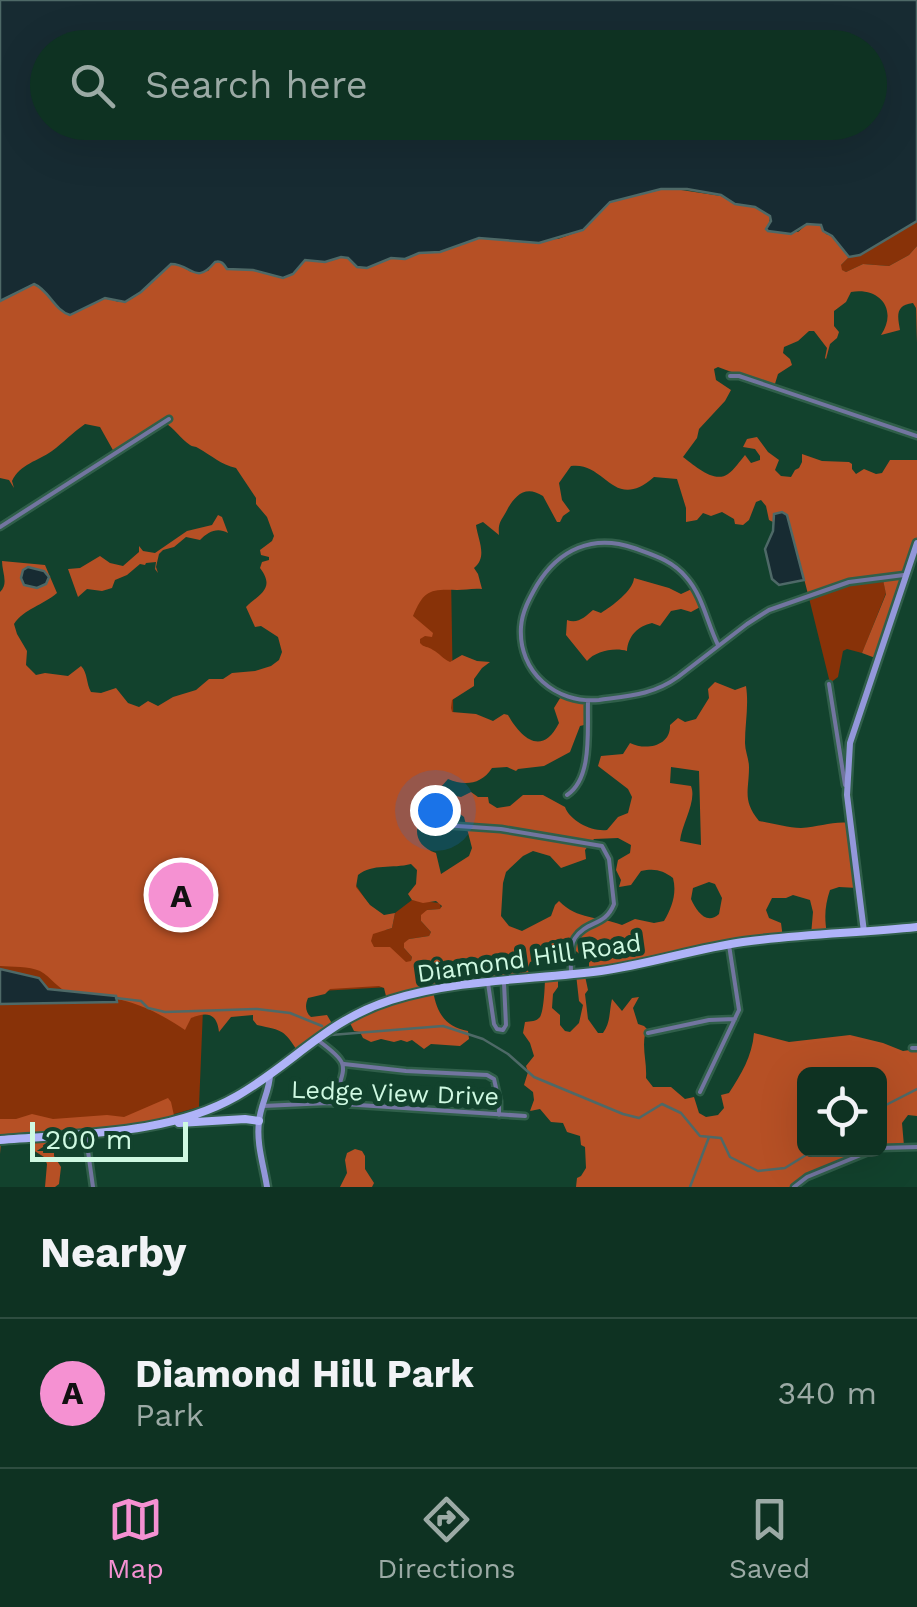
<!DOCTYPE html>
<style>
:root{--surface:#0e3222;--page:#173a2a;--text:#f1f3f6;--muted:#9baaa5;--line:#2e4d40;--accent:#f591d2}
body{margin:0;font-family:"Work Sans",sans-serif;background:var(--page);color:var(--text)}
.controls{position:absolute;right:30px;bottom:30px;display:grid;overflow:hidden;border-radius:15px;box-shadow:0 10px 40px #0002}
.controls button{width:90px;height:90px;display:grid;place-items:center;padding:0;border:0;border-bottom:2px solid var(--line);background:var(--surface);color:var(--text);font:50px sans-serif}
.scale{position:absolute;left:30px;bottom:25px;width:158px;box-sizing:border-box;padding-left:10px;border:5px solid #cff9e2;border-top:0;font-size:28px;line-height:35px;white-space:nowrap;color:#cff9e2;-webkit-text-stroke:8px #12422d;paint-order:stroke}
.you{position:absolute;left:435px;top:810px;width:35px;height:35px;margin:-25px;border:8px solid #fff;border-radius:50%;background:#1a73e8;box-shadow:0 0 0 15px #1a73e833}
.badge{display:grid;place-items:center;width:65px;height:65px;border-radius:50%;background:var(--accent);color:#111;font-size:32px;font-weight:700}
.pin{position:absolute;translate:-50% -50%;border:5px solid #fff;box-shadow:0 2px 10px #0006}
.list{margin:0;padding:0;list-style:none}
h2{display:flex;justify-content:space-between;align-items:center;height:130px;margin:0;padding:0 40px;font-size:42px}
h2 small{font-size:32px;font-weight:400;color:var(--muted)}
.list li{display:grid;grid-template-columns:65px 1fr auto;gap:30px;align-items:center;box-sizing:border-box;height:150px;padding:0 40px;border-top:2px solid var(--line)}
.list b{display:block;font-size:38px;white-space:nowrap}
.list p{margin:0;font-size:32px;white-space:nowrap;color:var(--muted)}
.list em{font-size:32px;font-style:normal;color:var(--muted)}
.icon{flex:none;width:55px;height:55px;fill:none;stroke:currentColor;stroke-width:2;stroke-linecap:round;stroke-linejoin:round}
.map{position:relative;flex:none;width:917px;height:1187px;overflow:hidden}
.search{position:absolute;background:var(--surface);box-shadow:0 10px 40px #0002;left:30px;right:30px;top:30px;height:110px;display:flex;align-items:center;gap:25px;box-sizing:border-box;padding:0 35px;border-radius:55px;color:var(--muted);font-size:38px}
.sheet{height:280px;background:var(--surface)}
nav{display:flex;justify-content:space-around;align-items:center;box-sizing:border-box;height:140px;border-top:2px solid var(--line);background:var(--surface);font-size:28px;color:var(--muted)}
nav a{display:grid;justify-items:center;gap:5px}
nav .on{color:var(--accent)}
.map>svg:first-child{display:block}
</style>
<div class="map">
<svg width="917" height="1187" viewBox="0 0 917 1187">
<rect width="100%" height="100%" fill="#12422d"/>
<path fill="#883208" d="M917,221V246L909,255L889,266L863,264L846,272L841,270V265L849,257L860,255Z
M451,576L454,757L302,805L386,930L392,928L395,913L412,900L440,903L441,909L427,910L421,921L431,932L429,936L409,939L404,948L412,957L411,961L423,985L321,991L315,996L203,1009L199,1107L171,1115L0,1134V661L70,693L147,715L305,660Z
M883,580L886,593L865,646L862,653L847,649L843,651L838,677L830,683L809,598L848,583Z"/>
<path fill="#b65025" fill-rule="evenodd" d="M668,188L721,196L735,204L756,207L770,216L769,226L798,232L807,224L821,225L826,234L832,236L849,257L841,265L842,270L846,272L863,264L889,266L909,255L917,246V343L916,308L913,303C894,305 898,318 900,330L881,335C898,310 880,287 851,292L846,302L834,311V326L839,332L837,338L830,344L826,359L825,358L827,348L814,331H809L798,341L784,347L783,353L790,359L792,365L778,374L774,387L726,370L718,367L714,369L716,380L731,390L725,401L699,429L697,438L683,457C694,465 714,484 728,474C734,470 740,461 745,455L751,463L760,460V456L755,449L743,447L747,439L757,437L768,452L779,460L775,470L781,476L791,477L795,470L799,468L802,462V454L822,461L849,462L852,464V469L856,474L864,469L876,474L882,473L890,460H917V540L912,565L878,659L862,653L886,594L883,580L848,583L809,598L794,540L774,514L775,523L769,520L766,506L761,500L756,502L749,520L743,525L735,524L734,519L722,512L711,516L703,513L697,520L686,522V508L677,479L654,477C613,513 606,461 571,466L559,483L562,500L570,511L563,516L560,522H557L543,496C525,484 514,496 506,512C500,522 498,524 499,535L483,522L476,525C478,540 488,557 474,568L478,574L482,589C473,588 465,590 457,590C430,589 424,590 413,616L433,633L432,637L425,636L420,639V643C424,648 428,646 433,650C439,653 443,659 450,662L462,655L477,661L490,662L482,668L474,679V686L452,700L451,708L452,712L476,714L493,721L504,714L508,715C521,738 542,757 559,723L554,708L562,695L589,701L588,724L580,726L570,752L544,766L518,769L516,771L507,767L492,768C481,785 464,786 448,779L441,787L445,794L461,797L471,792L478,797H488L489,803L497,808L510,806L523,795H543L565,807C570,821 592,832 607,830L618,817L628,813L632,797L628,789L598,766L601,756L623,754L630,743C646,751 671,746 670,725L678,718L685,722L696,719L709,698L708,689L715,682L735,690L746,686C749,706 745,723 745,743C745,751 749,759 749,767C749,791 742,800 759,821C773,823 788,828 801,828C820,827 832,821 851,823L858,888L839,887L830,890C825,905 824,917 827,934L811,935L813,912L810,900L793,895L786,898H772L766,910L769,918L781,923L783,938L768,940L757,935L753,941L719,947L714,943L710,949L589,972V955L583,957L570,946L560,947L550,959H538L530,962L527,970L534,978L433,991C437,1013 445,1027 468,1031L469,1039L460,1046L431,1044L424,1049L412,1040L407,1042L401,1040L394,1042L381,1039L371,1042L363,1038L360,1032L354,1031L348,1019L387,1000L384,988L379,986L330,989L325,994L308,998C305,1005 305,1012 311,1017L327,1015L334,1027L299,1053C283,1029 284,1031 257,1025L253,1020V1015L231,1017L219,1032C217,1014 208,1011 191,1018L185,1030C165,1016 136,1001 111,998C99,997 83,1000 72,995C59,990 51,977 40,971C29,966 12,967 0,966V592C9,584 2,572 2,561L45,565L57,593C43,605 24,609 14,624L17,634L27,651L26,665L36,675L45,673L68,676L81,666C88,673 86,684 91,692L101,693L116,688L128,703L139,707L148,701L158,706L173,697L196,690L209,679H223L232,673L255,671L271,666L279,660L282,652L278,637L261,626L255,627L246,607C259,594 276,589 260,568L262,562L269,560V557L261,555L260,550L272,541L274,536L267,517L256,504V498L236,468C221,465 211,455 198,448C196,446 192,447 190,445C181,439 174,428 164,422L114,452L100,427L85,424C72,433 64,442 52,451C38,461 20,464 12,481L14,488L9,480L0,478V301L34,284L41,287L64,313C84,313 87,301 102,299C110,297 117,304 126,301C144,295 156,275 171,264H178L191,272L208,271L215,261C221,261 225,264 227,269L253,270L283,278L293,274L305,260L325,262L341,257L348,258L357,267L367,268L391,258L405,259L419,253L440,252L479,238L509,241L558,239L583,230L610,202ZM671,767L699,771L701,845L680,841C682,823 697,801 691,786L670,783ZM436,809L456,811L464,817L472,848L469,856L441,874L436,853C415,846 412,829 424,812ZM618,838L631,845L630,853L618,860L616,870L621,880L619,887L631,885L641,871C654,868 663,870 673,878C677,893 672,908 664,921L654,923L635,919L622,925C599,916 577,920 559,901L555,905L551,916L522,931L509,926L501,916L503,883L506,872L523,856L533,851L550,856L561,868L586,859L585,850L594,839ZM411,864L417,870L416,884L408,894L412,900L423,903L436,901L442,906L440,909L427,910L421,915V921L431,932L429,936L409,939L404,943V948L412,957L411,961L406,962L390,947H374L371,941L373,934L392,928L395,913L384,915L370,905L356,887L358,875C373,863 392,869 411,864ZM709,882L715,884L722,898L719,914C706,926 696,910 691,899L693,888Z
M218,515L222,517L228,533C217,527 208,532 200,540L186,537L174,547L163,550L159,554L156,567L158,573L155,569L156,562L146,563L145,565L140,564L127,575L115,580L112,588L102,591L87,589L78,597L68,569L80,568L100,556L110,563L123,566L139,552V546L143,551L155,553L187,531L212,525Z
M634,578L669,588L681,594L694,588L702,606L691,612L681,609L671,611L660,626L652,623C638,626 628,636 627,651C615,647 595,651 587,661L566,635L567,620C578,624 585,617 593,610L601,613C612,606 633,591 634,578Z
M576,974L585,976L588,990L585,994L588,1019L598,1033H603C611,1022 609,1011 612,999L622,1011L632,998L639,997L633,1008L638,1024L644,1026L649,1031L645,1034C642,1050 647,1062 646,1078L653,1087H671L685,1099L694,1097L699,1113L706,1117L718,1115L724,1108L721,1095L729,1093C741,1074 752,1057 754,1033L789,1042L850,1035L883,1043L903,1051L917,1049V1116L908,1115L902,1123L904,1146L880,1148V1074H804V1150H871L823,1169L795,1187H576L577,1178L581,1176L586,1168L585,1147L581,1145L580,1136L567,1132L563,1123L551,1122L540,1109L530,1111L534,1100L533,1092L524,1085L528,1072L526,1066L534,1056L530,1043L523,1033L525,1022C531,1021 536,1022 540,1017C544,1011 545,984 545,977L558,978V987L553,994L552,1008L560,1015V1025L565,1031L570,1032L579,1023L583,1005L579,1001Z
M168,1098L171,1102L175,1120L54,1136V1156L61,1167L59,1184L55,1187H45L47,1164L44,1157L33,1150L31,1138L1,1141L0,1154V1119H16L32,1114L53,1119L107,1115L124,1117Z
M355,1149L362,1151L365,1156V1169L374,1183L372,1187H340L347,1173L345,1160L347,1153Z"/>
<path fill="#172b32" stroke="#4e6967" stroke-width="2.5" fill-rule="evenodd" d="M0,0H917V221L860,255L849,257L832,236L823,231L821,225L807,224L791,234L768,231L766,229L771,221L770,216L755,207L735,204L721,195L687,189H661L610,202L583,230L539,243L479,238L440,252L419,253L405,259L391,258L367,268L357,267L348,258L341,257L325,262L305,260L293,274L283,278L253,270L227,269C224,264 221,260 215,262C195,286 192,264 171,264L141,292L125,302L105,298L70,315C54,310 49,290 34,284L0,301ZM48,48H870V122H48Z
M782,512L787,515L804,580L779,585L772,579L765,549L773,531L774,514Z
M28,567L44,571L49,577L46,584L37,588L24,585L21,578L23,570Z
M0,969L39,978L48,989L116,996L117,1002L0,1004Z"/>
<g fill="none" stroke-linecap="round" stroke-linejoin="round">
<path stroke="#4e6967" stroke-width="2.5" d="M116,998L141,1001L148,1008L165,1012L257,1009L290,1013L322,1026
M331,1035L443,1026L483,1039L508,1054L534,1077L623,1114L639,1118L662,1104L681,1113L700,1136L721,1138L730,1157L758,1171L785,1168L814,1150
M880,1108L917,1089
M690,1187L709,1137"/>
<defs>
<path id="street" d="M730,376H739L917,436
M0,527L169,419
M718,645C707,623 703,596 686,577C672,560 653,555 634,548C593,534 559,549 537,585C529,599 522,612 521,627C518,672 556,704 599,700C628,696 653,695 678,677L747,624L769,610L849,582L904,575
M829,684L845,785
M567,795C593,778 587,729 588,701
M443,825L501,829L602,846L609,859L614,904C605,927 587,920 575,938C569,947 571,963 571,973
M488,983L494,1024L497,1029L503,1030L506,1025L504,983
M648,1033L709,1020L735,1019
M319,1041C353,1066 344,1065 334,1103
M912,1048H917
M344,1064L406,1071L487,1075L494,1079L499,1101V1115
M700,1092L739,1010L729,945
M263,1106L328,1103L525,1116
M86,1137L93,1187
M880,1148L917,1147
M794,1187L807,1177L873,1150"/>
<path id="secondary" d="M864,932L847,795L850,743L917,543
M267,1187C264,1167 256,1143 259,1122C260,1105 270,1091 270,1074"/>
<path id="primary" d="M179,1123L245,1119L259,1121
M0,1140C79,1133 167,1136 237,1096C293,1064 327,1020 391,1000C458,979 532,980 601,971C649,964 695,949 743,942C800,934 859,933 917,927"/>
</defs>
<use href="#street" stroke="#305f4a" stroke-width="9"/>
<use href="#secondary" stroke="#305f4a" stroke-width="11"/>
<use href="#primary" stroke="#305f4a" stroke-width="12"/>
<use href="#street" stroke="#7275a0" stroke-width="4"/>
<use href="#secondary" stroke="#9397da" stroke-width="6"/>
<use href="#primary" stroke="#afb3f8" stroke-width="8"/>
</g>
<g text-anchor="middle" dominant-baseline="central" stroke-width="10" stroke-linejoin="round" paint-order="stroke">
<g font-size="25" fill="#cff9e2" stroke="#12422d">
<text transform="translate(529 958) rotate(-8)">Diamond Hill Road</text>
<text transform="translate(395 1093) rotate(2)">Ledge View Drive</text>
</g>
</g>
</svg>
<div class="controls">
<button><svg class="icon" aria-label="locate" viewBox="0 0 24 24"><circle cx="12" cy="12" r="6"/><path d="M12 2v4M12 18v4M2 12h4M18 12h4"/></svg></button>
</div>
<div class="scale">200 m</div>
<div class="you"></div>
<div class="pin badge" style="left:181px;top:895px">A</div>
<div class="search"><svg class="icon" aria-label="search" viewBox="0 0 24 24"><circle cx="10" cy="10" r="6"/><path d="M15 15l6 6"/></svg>Search here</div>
</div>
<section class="sheet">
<h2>Nearby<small></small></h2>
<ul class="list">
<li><span class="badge">A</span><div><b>Diamond Hill Park</b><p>Park</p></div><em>340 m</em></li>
</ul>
</section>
<nav>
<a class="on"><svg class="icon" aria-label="map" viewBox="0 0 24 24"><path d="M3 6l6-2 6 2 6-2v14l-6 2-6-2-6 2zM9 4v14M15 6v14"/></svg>Map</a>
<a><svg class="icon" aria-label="directions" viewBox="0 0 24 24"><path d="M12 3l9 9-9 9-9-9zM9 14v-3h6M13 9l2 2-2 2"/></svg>Directions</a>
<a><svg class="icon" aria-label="saved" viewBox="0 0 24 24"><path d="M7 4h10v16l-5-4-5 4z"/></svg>Saved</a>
</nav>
